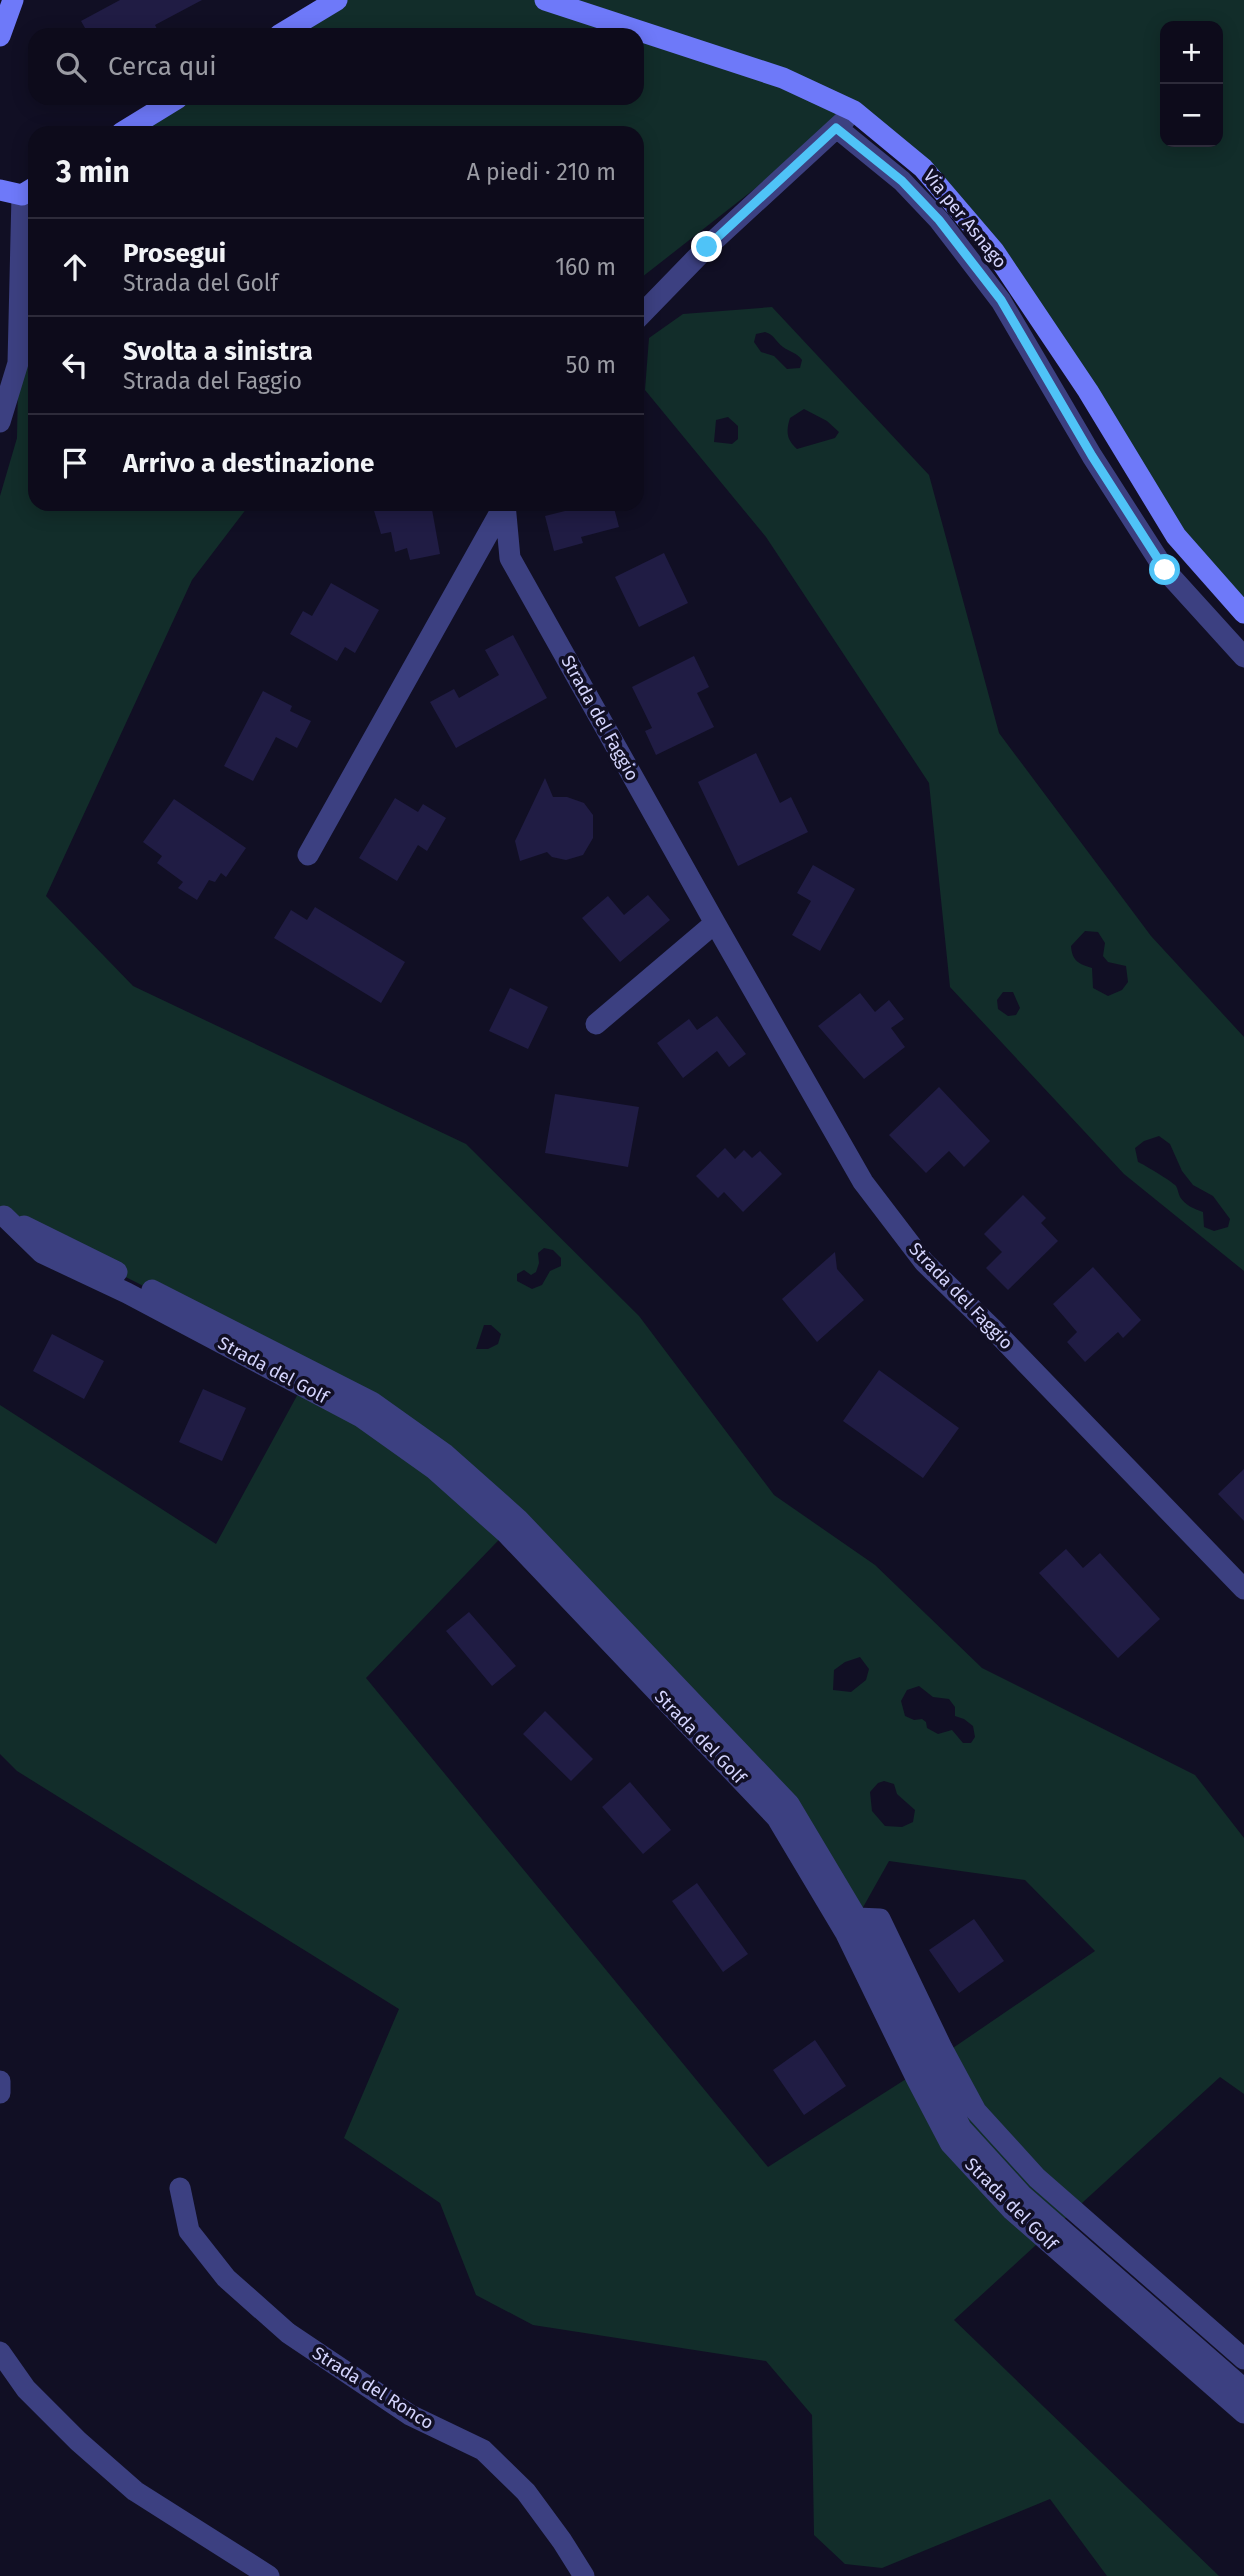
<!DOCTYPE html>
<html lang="it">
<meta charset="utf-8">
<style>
:root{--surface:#0d0b1b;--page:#161424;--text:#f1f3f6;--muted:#9a9ba3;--line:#2d2b3a}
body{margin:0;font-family:"Fira Sans",sans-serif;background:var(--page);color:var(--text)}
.controls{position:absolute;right:21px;top:21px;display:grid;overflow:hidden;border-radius:14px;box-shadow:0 4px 18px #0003}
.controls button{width:63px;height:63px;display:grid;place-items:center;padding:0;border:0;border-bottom:2px solid var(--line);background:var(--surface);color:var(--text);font:35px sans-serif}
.stop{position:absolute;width:21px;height:21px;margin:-16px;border:5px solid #4fc3f7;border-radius:50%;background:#fff}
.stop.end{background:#4fc3f7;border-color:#fff;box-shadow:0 2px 7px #0008}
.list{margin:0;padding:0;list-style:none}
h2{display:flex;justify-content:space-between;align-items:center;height:91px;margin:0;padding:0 28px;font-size:30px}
h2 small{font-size:23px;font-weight:400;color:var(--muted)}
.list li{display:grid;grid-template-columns:46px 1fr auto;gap:21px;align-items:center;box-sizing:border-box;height:98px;padding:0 28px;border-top:2px solid var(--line)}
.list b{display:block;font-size:26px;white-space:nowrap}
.list p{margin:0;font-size:23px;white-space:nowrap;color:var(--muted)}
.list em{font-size:23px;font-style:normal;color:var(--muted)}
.icon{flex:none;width:38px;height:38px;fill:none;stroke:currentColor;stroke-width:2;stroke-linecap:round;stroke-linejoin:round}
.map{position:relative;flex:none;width:1244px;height:2576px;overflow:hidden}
.search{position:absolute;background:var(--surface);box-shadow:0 4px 18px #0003;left:28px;top:28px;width:616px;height:77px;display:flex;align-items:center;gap:18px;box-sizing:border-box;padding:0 24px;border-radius:21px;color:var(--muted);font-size:26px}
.panel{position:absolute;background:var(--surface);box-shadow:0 4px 18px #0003;left:28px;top:126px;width:616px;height:385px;border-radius:21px}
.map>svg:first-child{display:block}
</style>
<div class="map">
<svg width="1244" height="2576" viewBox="0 0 1244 2576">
<rect width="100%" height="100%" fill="#110f24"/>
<path fill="#122d2a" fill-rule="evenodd" d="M330,0H1244V613L1176,536L994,251L854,111L637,281V133H121L178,98H637V35H279ZM1165,26H1218V142H1165Z
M35,187V504H250L192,580L46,896L133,986L466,1144L639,1316L774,1495L875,1565L982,1668L1195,1775L1244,1838V2094L1220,2077L954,2320L1219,2576H1107L1050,2499L882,2568L845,2564L814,2535L812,2415L766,2361L533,2325L476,2295L440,2203L344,2138L399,2009L17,1771L0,1754V1405L216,1544L311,1370L4,1216L0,1226V496L17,438L22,195ZM544,1248L553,1250L561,1258V1266L550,1271L542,1285L532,1289L517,1281V1274L524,1270L531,1275L536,1272L539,1263L538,1253ZM484,1325H491L501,1334L498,1344L488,1349H476ZM518,1520L857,1918L889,1861L1025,1880L1095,1951L928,2065L768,2167L366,1678ZM860,1657L869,1669L866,1680L851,1692L833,1690L834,1670L845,1662ZM919,1686L933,1697L949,1699L955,1707V1716L964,1719L973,1726L975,1737L971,1743H963L952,1730L938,1734L927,1728L926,1722L922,1719L914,1720L905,1716L901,1701L907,1690ZM884,1781L894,1784L897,1794L915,1810L913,1822L902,1827L885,1826L872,1811L870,1792L878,1783Z
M772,307L929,475L999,733L1151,936L1244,1037V1271L1124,1174L950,987L929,783L766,537L645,390L649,338L683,314ZM765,332C775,335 775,341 783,347C790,352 796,352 802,360L800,368L787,369L774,356L761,352L754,342L756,334ZM804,409L827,421L839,432L835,438L797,449C786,439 786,431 790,418ZM728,417L738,426V439L732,444L714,442L716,420ZM1085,931L1098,932L1105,943L1103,956L1108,962L1126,966L1128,982L1122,990L1108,996L1093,988L1092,968C1079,964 1072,961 1071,946ZM1003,992H1013L1020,1008L1016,1015L1008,1016L998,1009L997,1000ZM1159,1136L1170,1144L1182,1171L1193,1185L1213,1196L1230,1219L1228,1227L1214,1231L1204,1227L1203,1212C1194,1209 1185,1205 1180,1197C1178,1193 1178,1189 1176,1186C1173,1182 1143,1164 1138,1162L1135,1148L1144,1141Z"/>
<path fill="#201c44" d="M120,0H202L155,25L160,35H89L81,21Z
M372,504H431L440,554L410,560L407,548L395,552L391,532L381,534Z
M572,504H613L619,527L581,537L583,543L554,551L545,516L573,509Z
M664,553L688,603L639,627L615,577Z
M331,583L379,610L355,653L345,647L337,661L290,634L303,611L312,616Z
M513,635L547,698L456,748L430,702L454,689L459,698L499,675L485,650Z
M694,656L709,687L697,693L714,727L656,755L645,731L652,728L632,687Z
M263,691L292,706L290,711L311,721L297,748L276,737L253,781L224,766Z
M756,753L780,803L791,797L808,832L738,866L698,782Z
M545,778L553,797H567L584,803L593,815V838L583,855L566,860L552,857L547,852L520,861L515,841Z
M395,798L418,812L423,804L446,818L427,851L418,845L397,881L359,858Z
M174,799L246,848L226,877L221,873L215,882L209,880L197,900L178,888L183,882L157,863L162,856L143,842Z
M813,865L855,889L820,951L792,935L811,901L797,893Z
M648,895L670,920L620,962L582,918L608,896L624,915Z
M315,907L405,962L381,1003L274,938L291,910L307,920Z
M510,988L548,1007L528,1049L489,1031Z
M860,993L875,1012L889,1000L904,1019L891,1028L905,1047L864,1079L818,1026Z
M717,1016L746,1054L729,1067L717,1051L683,1078L657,1043L689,1019L697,1030Z
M939,1087L990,1141L964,1167L949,1151L926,1173L889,1135Z
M555,1094L639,1107L628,1167L545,1153Z
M725,1148L735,1159L744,1150L752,1158L760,1151L782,1174L743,1212L724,1192L718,1198L696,1176Z
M1023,1195L1046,1218L1041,1223L1058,1241L1008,1290L986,1268L1002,1252L984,1234Z
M835,1252L837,1269L864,1300L817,1342L782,1299Z
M1093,1267L1141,1320L1123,1338L1118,1332L1085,1362L1067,1342L1077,1332L1053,1304Z
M52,1334L104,1361L84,1399L33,1371Z
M879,1370L959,1428L923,1478L843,1421Z
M203,1389L246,1408L222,1461L179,1442Z
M1244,1469V1521L1218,1494Z
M1066,1549L1083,1568L1100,1553L1160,1619L1118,1658L1039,1573Z
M469,1612L516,1666L492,1686L446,1631Z
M545,1711L593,1759L571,1781L523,1734Z
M630,1782L671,1830L643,1854L602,1807Z
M697,1883L748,1954L723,1972L672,1901Z
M974,1919L1004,1961L959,1993L929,1950Z
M815,2040L846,2086L804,2115L773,2070Z"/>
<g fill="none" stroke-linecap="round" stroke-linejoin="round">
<path stroke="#3c4081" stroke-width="21" d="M837,128L902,181L939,220L1001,301L1092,456L1165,570L1244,657
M637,319L707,247L845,120
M0,422L18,363L22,195
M505,504L510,558L715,923L863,1182L924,1262L994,1330L1244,1589
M308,855L503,507
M596,1024L715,923
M4,1216L42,1253L127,1293L361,1417L434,1469L507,1534L777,1818L845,1932L917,2080L950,2143L1012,2210L1244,2413
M24,1226L117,1272
M152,1290L372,1402L445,1454L518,1519L789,1804L857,1918L961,2128L1023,2196L1244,2389
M857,1918L880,1919L942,2048L976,2111L1037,2178L1244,2359
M0,2081V2093
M180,2188L189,2231L226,2278L288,2333L410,2415L483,2450L526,2492L562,2541L584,2576
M0,2352L26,2389L78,2441L135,2491L269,2576"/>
<path stroke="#6e79f9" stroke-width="21" d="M545,0L783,78L854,111L923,168L994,251L1088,391L1176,536L1244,613
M279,35L337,0
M0,36L13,0
M121,133L178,98
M0,190L22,195L35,187"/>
</g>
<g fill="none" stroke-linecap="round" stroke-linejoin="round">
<path stroke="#4fc3f7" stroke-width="9" d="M707,247L836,128L902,181L939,220L1001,300L1092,456L1165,570"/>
</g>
<g text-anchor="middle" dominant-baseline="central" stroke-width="7" stroke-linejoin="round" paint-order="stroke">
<g font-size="18" fill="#d4d4fd" stroke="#110f24">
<text transform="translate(965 219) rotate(51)">Via per Asnago</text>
<text transform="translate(600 718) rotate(61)">Strada del Faggio</text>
<text transform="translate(961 1296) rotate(46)">Strada del Faggio</text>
<text transform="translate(273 1370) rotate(28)">Strada del Golf</text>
<text transform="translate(700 1737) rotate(46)">Strada del Golf</text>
<text transform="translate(1011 2204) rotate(45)">Strada del Golf</text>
<text transform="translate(373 2388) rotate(32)">Strada del Ronco</text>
</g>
</g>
</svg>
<div class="controls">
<button>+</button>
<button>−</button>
</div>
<div class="stop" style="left:1165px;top:570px"></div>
<div class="stop end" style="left:707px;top:247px"></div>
<div class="search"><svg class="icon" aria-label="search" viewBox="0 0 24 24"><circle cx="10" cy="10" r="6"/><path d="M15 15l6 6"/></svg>Cerca qui</div>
<section class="panel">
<h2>3 min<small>A piedi · 210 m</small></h2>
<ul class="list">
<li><svg class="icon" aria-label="ahead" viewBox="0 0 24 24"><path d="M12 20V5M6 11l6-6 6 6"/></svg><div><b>Prosegui</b><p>Strada del Golf</p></div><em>160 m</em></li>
<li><svg class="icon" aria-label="left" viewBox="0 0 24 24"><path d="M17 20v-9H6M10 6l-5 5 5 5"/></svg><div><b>Svolta a sinistra</b><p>Strada del Faggio</p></div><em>50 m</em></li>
<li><svg class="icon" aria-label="arrive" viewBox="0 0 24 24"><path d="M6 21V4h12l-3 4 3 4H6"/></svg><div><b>Arrivo a destinazione</b></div></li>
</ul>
</section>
</div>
